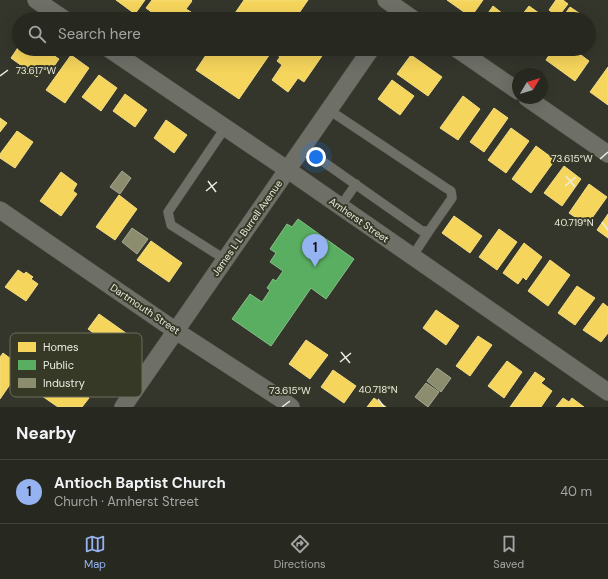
<!DOCTYPE html>
<meta charset="utf-8">
<style>
:root{--surface:#272820;--page:#2f3029;--text:#f1f3f6;--muted:#a4a6a5;--line:#43443e;--accent:#95b2f1}
body{margin:0;font-family:"DM Sans",sans-serif;background:var(--page);color:var(--text)}
.compass{position:absolute;left:512px;top:68px;width:36px;height:36px;border-radius:50%;background:var(--surface);box-shadow:0 4px 16px #0002;rotate:52deg}
.you{position:absolute;left:316px;top:157px;width:14px;height:14px;margin:-10px;border:3px solid #fff;border-radius:50%;background:#1a73e8;box-shadow:0 0 0 6px #1a73e833}
.badge{display:grid;place-items:center;width:26px;height:26px;border-radius:50%;background:var(--accent);color:#111;font-size:13px;font-weight:700}
.pin{position:absolute;translate:-50% -33px;filter:drop-shadow(0 1px 2px #0008)}
.pin::after{content:'';position:absolute;top:21px;width:14px;height:12px;background:inherit;clip-path:polygon(0 0,100% 0,50% 100%)}
.list{margin:0;padding:0;list-style:none}
h2{display:flex;justify-content:space-between;align-items:center;height:52px;margin:0;padding:0 16px;font-size:17px}
h2 small{font-size:13px;font-weight:400;color:var(--muted)}
.list li{display:grid;grid-template-columns:26px 1fr auto;gap:12px;align-items:center;box-sizing:border-box;height:64px;padding:0 16px;border-top:1px solid var(--line)}
.list b{display:block;font-size:15px;white-space:nowrap}
.list p{margin:0;font-size:13px;white-space:nowrap;color:var(--muted)}
.list em{font-size:13px;font-style:normal;color:var(--muted)}
.icon{flex:none;width:22px;height:22px;fill:none;stroke:currentColor;stroke-width:2;stroke-linecap:round;stroke-linejoin:round}
.map{position:relative;flex:none;width:608px;height:407px;overflow:hidden}
.search{position:absolute;background:var(--surface);box-shadow:0 4px 16px #0002;left:12px;right:12px;top:12px;height:44px;display:flex;align-items:center;gap:10px;box-sizing:border-box;padding:0 14px;border-radius:22px;color:var(--muted);font-size:15px}
.sheet{height:116px;background:var(--surface)}
nav{display:flex;justify-content:space-around;align-items:center;box-sizing:border-box;height:56px;border-top:1px solid var(--line);background:var(--surface);font-size:11px;color:var(--muted)}
nav a{display:grid;justify-items:center;gap:2px}
nav .on{color:var(--accent)}
.map>svg:first-child{display:block}
</style>
<div class="map">
<svg width="608" height="407" viewBox="0 0 608 407">
<rect width="100%" height="100%" fill="#34352b"/>
<path fill="#f6d55c" stroke="#f2dc84" d="M116,0H145L135,14Z
M152,0H191L192,1L186,9L191,12L186,19H161L146,8Z
M244,0H308L295,19H231Z
M447,0H483L471,17Z
M556,0H563L568,4L558,17L549,10Z
M493,6L507,17L506,19H484Z
M529,6L543,16L541,19H519Z
M570,7L579,13L575,19H564L562,18Z
M19,46V49H57L53,55L59,59L50,72L44,67L37,77L11,58Z
M210,49H319L324,53L304,82L298,78L288,92L272,80L282,65L277,61L280,57L272,51L239,99L196,70Z
M553,49H573L589,61L575,81L546,60Z
M71,55L89,68L65,103L46,90Z
M411,55L442,77L428,96L397,74Z
M608,67V105L590,92Z
M99,75L117,88L101,111L82,97Z
M392,80L414,96L400,115L378,99Z
M125,94L147,110L135,127L113,111Z
M463,96L480,109L458,140L440,128Z
M494,108L508,118L484,152L470,142Z
M0,118L7,123L0,132Z
M166,120L187,135L174,153L154,138Z
M511,128L529,141L506,173L488,160Z
M17,131L33,142L15,168L0,158V154Z
M536,146L555,160L531,193L512,179Z
M564,166L581,179L562,206L544,193Z
M61,172L77,184L73,191L77,194L61,216L40,201Z
M589,184L607,197L587,225L569,213Z
M119,195L137,209L115,240L96,227Z
M608,214V238L597,230Z
M454,216L482,236L470,253L442,233Z
M499,229L517,242L497,270L479,257Z
M151,241L182,263L169,282L137,260Z
M524,243L542,257L526,280L523,277L518,284L503,273Z
M550,260L570,275L548,306L528,291Z
M18,270L24,274L26,272L33,277L31,279L38,284L26,301L5,287Z
M577,286L595,298L575,325L558,313Z
M603,303L608,307V333L601,342L583,330Z
M436,310L459,326L446,345L423,328Z
M99,314L130,336L119,352L88,329Z
M478,336L492,345L470,376L456,366Z
M306,340L328,355L310,379L289,364Z
M3,353L22,367L0,399V357Z
M507,361L522,372L504,398L488,386Z
M333,370L356,386L344,403L321,387Z
M535,372L545,379L541,383L552,391L541,407H510Z
M57,375L89,398L82,407H58L42,396Z
M374,398L386,407H367Z
M563,398L569,402L572,398L584,407H556Z"/>
<path fill="#5aae61" stroke="#85c187" d="M298,219L354,259L326,299L311,288L271,346L232,319L250,294L262,302L270,290L267,288L273,279L276,281L283,271L270,262L276,253L270,249L287,224L292,227Z"/>
<path fill="#8c8c6e" stroke="#a8a990" d="M122,171L131,178L120,194L110,187Z
M132,228L148,239L137,254L122,242Z
M437,368L451,378L441,392L427,381Z
M426,383L439,392L428,407L415,397Z"/>
<g fill="none" stroke-linecap="round" stroke-linejoin="round">
<defs>
<path id="lane" d="M225,128L168,212L171,225L226,260
M325,163L422,231H429L452,198L451,191L446,188L329,110
M340,207L356,184
M412,257L429,231"/>
<path id="street" d="M36,0L64,19
M386,0L413,19
M109,49L288,170L608,392
M457,49L518,91
M527,98L608,154
M0,210L176,331L281,399L291,407
M123,407L371,49"/>
</defs>
<use href="#lane" stroke="#515249" stroke-width="10"/>
<use href="#street" stroke="#515249" stroke-width="18"/>
<use href="#lane" stroke="#6e7068" stroke-width="9"/>
<use href="#street" stroke="#6e7068" stroke-width="17"/>
</g>
<path fill="none" stroke="#eaece0" stroke-width="1.5" d="M0,76L8,70M600,159L608,152M566,176L575,187M208,181L216,192M565,186L576,177M206,191L217,182M602,222L608,230M341,352L350,363M340,362L351,353M378,399L384,407M282,407L290,401"/>
<g text-anchor="middle" dominant-baseline="central" stroke-width="4" stroke-linejoin="round" paint-order="stroke">
<g font-size="10" fill="#eaece0" stroke="#373927">
<text transform="translate(359 220) rotate(35)">Amherst Street</text>
<text transform="translate(247 228) rotate(-55)">James L L Burrell Avenue</text>
<text transform="translate(145 309) rotate(34)">Dartmouth Street</text>
</g>
</g>
<rect x="10" y="333" width="132" height="64" rx="6" fill="#373927" stroke="#6d6f5e" stroke-width="1"/>
<rect x="18" y="342" width="18" height="10" fill="#f6d55c"/>
<rect x="18" y="360" width="18" height="10" fill="#5aae61"/>
<rect x="18" y="378" width="18" height="10" fill="#8c8c6e"/>
<g font-size="11" fill="#eaece0">
<text x="43" y="351">Homes</text>
<text x="43" y="369">Public</text>
<text x="43" y="387">Industry</text>
</g>
<g font-size="10" text-anchor="middle" fill="#eaece0" stroke="#373927" stroke-width="4" stroke-linejoin="round" paint-order="stroke">
<text x="36" y="74">73.617°W</text>
<text x="572" y="162">73.615°W</text>
<text x="574" y="226">40.719°N</text>
<text x="378" y="393">40.718°N</text>
<text x="290" y="394">73.615°W</text>
</g>
</svg>
<svg class="compass" viewBox="-18 -18 36 36"><path d="M0-13l5 13h-10z" fill="#e53935"/><path d="M0 13l5-13h-10z" fill="#a4a6a5"/></svg>
<div class="you"></div>
<div class="pin badge" style="left:315px;top:267px">1</div>
<div class="search"><svg class="icon" aria-label="search" viewBox="0 0 24 24"><circle cx="10" cy="10" r="6"/><path d="M15 15l6 6"/></svg>Search here</div>
</div>
<section class="sheet">
<h2>Nearby<small></small></h2>
<ul class="list">
<li><span class="badge">1</span><div><b>Antioch Baptist Church</b><p>Church · Amherst Street</p></div><em>40 m</em></li>
</ul>
</section>
<nav>
<a class="on"><svg class="icon" aria-label="map" viewBox="0 0 24 24"><path d="M3 6l6-2 6 2 6-2v14l-6 2-6-2-6 2zM9 4v14M15 6v14"/></svg>Map</a>
<a><svg class="icon" aria-label="directions" viewBox="0 0 24 24"><path d="M12 3l9 9-9 9-9-9zM9 14v-3h6M13 9l2 2-2 2"/></svg>Directions</a>
<a><svg class="icon" aria-label="saved" viewBox="0 0 24 24"><path d="M7 4h10v16l-5-4-5 4z"/></svg>Saved</a>
</nav>
